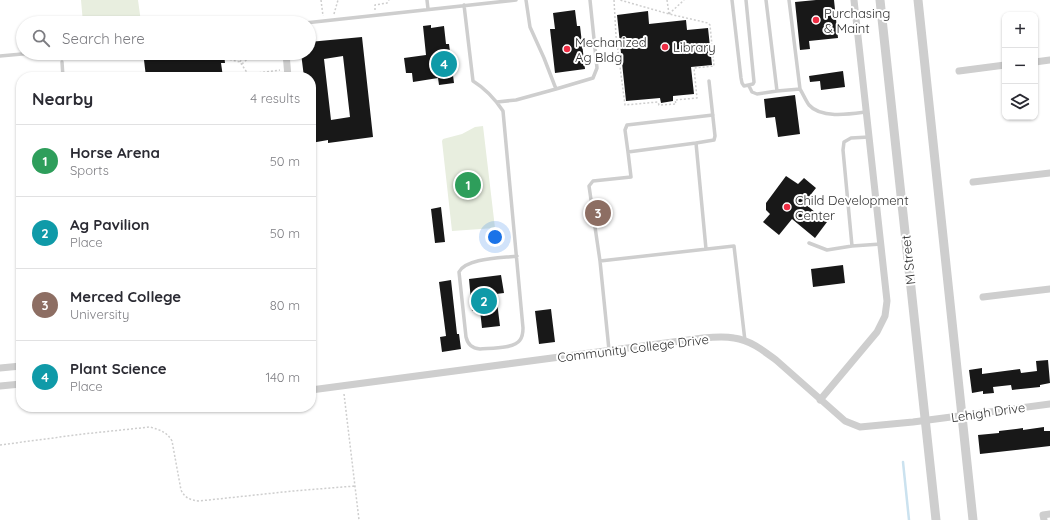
<!DOCTYPE html>
<meta charset="utf-8">
<style>
:root{--surface:#fff;--page:#f2f2f3;--text:#2b2b33;--muted:#7c7c81;--line:#e1e1e2;--accent:#ef2d44}
body{margin:0;font-family:Quicksand,sans-serif;background:var(--page);color:var(--text)}
.controls{position:absolute;right:12px;top:12px;display:grid;overflow:hidden;border-radius:8px;box-shadow:0 1px 3px #0004}
.controls button{width:36px;height:36px;display:grid;place-items:center;padding:0;border:0;border-bottom:1px solid var(--line);background:var(--surface);color:var(--text);font:20px sans-serif}
.you{position:absolute;left:495px;top:237px;width:14px;height:14px;margin:-10px;border:3px solid #fff;border-radius:50%;background:#1a73e8;box-shadow:0 0 0 6px #1a73e833}
.badge{display:grid;place-items:center;width:26px;height:26px;border-radius:50%;background:var(--accent);color:#fff;font-size:13px;font-weight:700}
.pin{position:absolute;translate:-50% -50%;border:2px solid #fff;box-shadow:0 1px 4px #0006}
.list{margin:0;padding:0;list-style:none}
h2{display:flex;justify-content:space-between;align-items:center;height:52px;margin:0;padding:0 16px;font-size:17px}
h2 small{font-size:13px;font-weight:400;color:var(--muted)}
.list li{display:grid;grid-template-columns:26px 1fr auto;gap:12px;align-items:center;box-sizing:border-box;height:72px;padding:0 16px;border-top:1px solid var(--line)}
.list b{display:block;font-size:15px;white-space:nowrap}
.list p{margin:0;font-size:13px;white-space:nowrap;color:var(--muted)}
.list em{font-size:13px;font-style:normal;color:var(--muted)}
.icon{flex:none;width:22px;height:22px;fill:none;stroke:currentColor;stroke-width:2;stroke-linecap:round;stroke-linejoin:round}
.map{position:relative;flex:none;width:1050px;height:520px;overflow:hidden}
.search{position:absolute;background:var(--surface);box-shadow:0 1px 3px #0004;left:16px;top:16px;width:300px;height:44px;display:flex;align-items:center;gap:10px;box-sizing:border-box;padding:0 14px;border-radius:22px;color:var(--muted);font-size:15px}
.panel{position:absolute;background:var(--surface);box-shadow:0 1px 3px #0004;left:16px;top:72px;width:300px;height:340px;border-radius:16px}
.map>svg:first-child{display:block}
</style>
<div class="map">
<svg width="1050" height="520" viewBox="0 0 1050 520">
<rect width="100%" height="100%" fill="#fff"/>
<path fill="#e8eedf" d="M81,0H138L141,22L83,23Z
M483,126L495,228L452,231L442,141L443,139L462,134L475,127Z"/>
<g fill="none" stroke-linecap="round" stroke-linejoin="round">
<path stroke="#cbe2ef" stroke-width="2.5" d="M903,462L909,520"/>
</g>
<path fill="#181818" fill-rule="evenodd" d="M816,0H834L838,38L809,41L810,49L800,50L795,2Z
M575,10L577,26H580L585,69L555,73L550,29H555L553,13Z
M648,11L649,24L686,20L687,30L708,28L712,65L691,67L694,94L673,96V101L661,103L660,98L626,101L617,15Z
M431,25V28L444,26L446,44H449L454,83L439,85L438,78L413,82L412,73H406L404,58L426,55L423,26Z
M362,37L373,137L328,143V140L311,143V77H304L301,53H309V42ZM343,56L350,117L331,120L324,59Z
M204,53H224L225,63H221L223,77H146L144,60Z
M843,71L845,87L821,90L820,81L810,82L809,76Z
M795,95L800,134L778,137L775,117L766,118L764,99Z
M786,176L798,184L804,178L816,188L804,203L827,222L815,238L792,219L779,235L763,222L770,214L766,210V203Z
M441,207L445,242L435,243L431,209Z
M843,265L845,283L813,287L811,269Z
M501,275L504,293L496,294L500,326L482,328L480,310L472,311L469,279Z
M451,280L457,334H459L461,349L442,352L440,337L446,336L439,282Z
M551,309L555,342L539,344L535,311Z
M1048,360L1050,383L1040,385V387L1012,390L1011,385L993,387L994,393L983,394V391L972,393L969,370L982,368V374L1020,369L1021,373L1037,371L1036,361Z
M1044,427V431H1050V446L980,454L978,435L999,433V431L1023,428V430Z"/>
<g fill="none" stroke-linecap="round" stroke-linejoin="round">
<path stroke="#cecece" stroke-width="1.5" stroke-dasharray="2 2" stroke-linecap="butt" d="M321,0L323,16
M614,0L616,36L625,105L658,102L659,105L676,104L675,100L697,98L694,68L714,66L710,25L708,23L669,14L620,0
M667,0L669,14
M375,10V5L387,3L389,0
M334,14L338,0
M669,14L684,0
M227,53L228,59L240,62L248,74L280,70
M240,62L245,53
M242,64L254,53
M344,394L359,520
M0,445L83,434L150,427C160,430 167,432 172,441L181,490C185,498 190,500 199,501L293,491L355,486"/>
<path stroke="#cecece" stroke-width="3.5" d="M427,0L428,9
M526,0L530,27L544,58L556,89L593,78L597,68L590,0
M732,0L741,78L742,83L744,86L753,84L754,82L746,0
M766,0L777,91L800,89L789,0
M464,5L473,81C486,89 495,99 503,111L523,328C523,332 523,336 520,340C514,349 490,348 480,349C472,348 468,345 466,337L459,272C466,258 502,258 517,256
M305,23L516,0
M0,56L33,53
M62,62L63,77
M111,77L129,75L130,77
M749,86L752,92L757,94L777,91
M800,89C803,94 806,101 809,105C821,119 851,114 866,112
M497,102L516,100L556,89
M696,143L714,140L715,136L709,81
M628,152L625,130L627,125L713,115
M809,243L827,250L852,246L881,244
M852,246L843,150L844,142L851,138L869,137
M600,261L589,186L593,181L631,177L628,152L696,143L706,249
M609,350L600,261L734,246L745,341"/>
<path stroke="#cecece" stroke-width="7" d="M286,53L288,77
M1035,62L1050,60
M959,71L1005,65
M973,182L1050,173
M983,297L1050,289
M0,368L21,366
M0,386L21,384
M311,390L703,338C713,337 724,336 734,338C750,340 764,351 776,360L845,421L860,427L913,422L1050,404
M820,400L877,332L885,316L887,301L854,0
M1044,520L1043,515L1050,514"/>
<path stroke="#cecece" stroke-width="9" d="M880,0L936,520
M918,0L973,520"/>
</g>
<g fill="#ef2d44" stroke="#fff" stroke-width="1.5">
<circle cx="816" cy="20" r="4"/>
<circle cx="665" cy="47" r="4"/>
<circle cx="567" cy="49" r="4"/>
<circle cx="787" cy="207" r="4"/>
</g>
<g text-anchor="middle" dominant-baseline="central" stroke-width="4" stroke-linejoin="round" paint-order="stroke">
<g font-size="13" fill="#313131" stroke="#fff" text-anchor="start">
<text x="824" y="13">Purchasing<tspan x="824" dy="15">&amp; Maint</tspan></text>
<text x="575" y="42">Mechanized<tspan x="575" dy="15">Ag Bldg</tspan></text>
<text x="673" y="47">Library</text>
<text x="795" y="200">Child Development<tspan x="795" dy="15">Center</tspan></text>
</g>
<g font-size="13" fill="#313131" stroke="#fff">
<text transform="translate(908 260) rotate(-96)">M Street</text>
<text transform="translate(633 348) rotate(-7)">Community College Drive</text>
<text transform="translate(988 412) rotate(-8)">Lehigh Drive</text>
</g>
</g>
</svg>
<div class="controls">
<button>+</button>
<button>−</button>
<button><svg class="icon" aria-label="layers" viewBox="0 0 24 24"><path d="M12 4l9 5-9 5-9-5zM3 14l9 5 9-5"/></svg></button>
</div>
<div class="you"></div>
<div class="pin badge" style="left:468px;top:185px;background:#2e9e5b">1</div>
<div class="pin badge" style="left:484px;top:301px;background:#0f9aa8">2</div>
<div class="pin badge" style="left:598px;top:213px;background:#8d6e63">3</div>
<div class="pin badge" style="left:444px;top:64px;background:#0f9aa8">4</div>
<div class="search"><svg class="icon" aria-label="search" viewBox="0 0 24 24"><circle cx="10" cy="10" r="6"/><path d="M15 15l6 6"/></svg>Search here</div>
<section class="panel">
<h2>Nearby<small>4 results</small></h2>
<ul class="list">
<li><span class="badge" style="background:#2e9e5b">1</span><div><b>Horse Arena</b><p>Sports</p></div><em>50 m</em></li>
<li><span class="badge" style="background:#0f9aa8">2</span><div><b>Ag Pavilion</b><p>Place</p></div><em>50 m</em></li>
<li><span class="badge" style="background:#8d6e63">3</span><div><b>Merced College</b><p>University</p></div><em>80 m</em></li>
<li><span class="badge" style="background:#0f9aa8">4</span><div><b>Plant Science</b><p>Place</p></div><em>140 m</em></li>
</ul>
</section>
</div>
